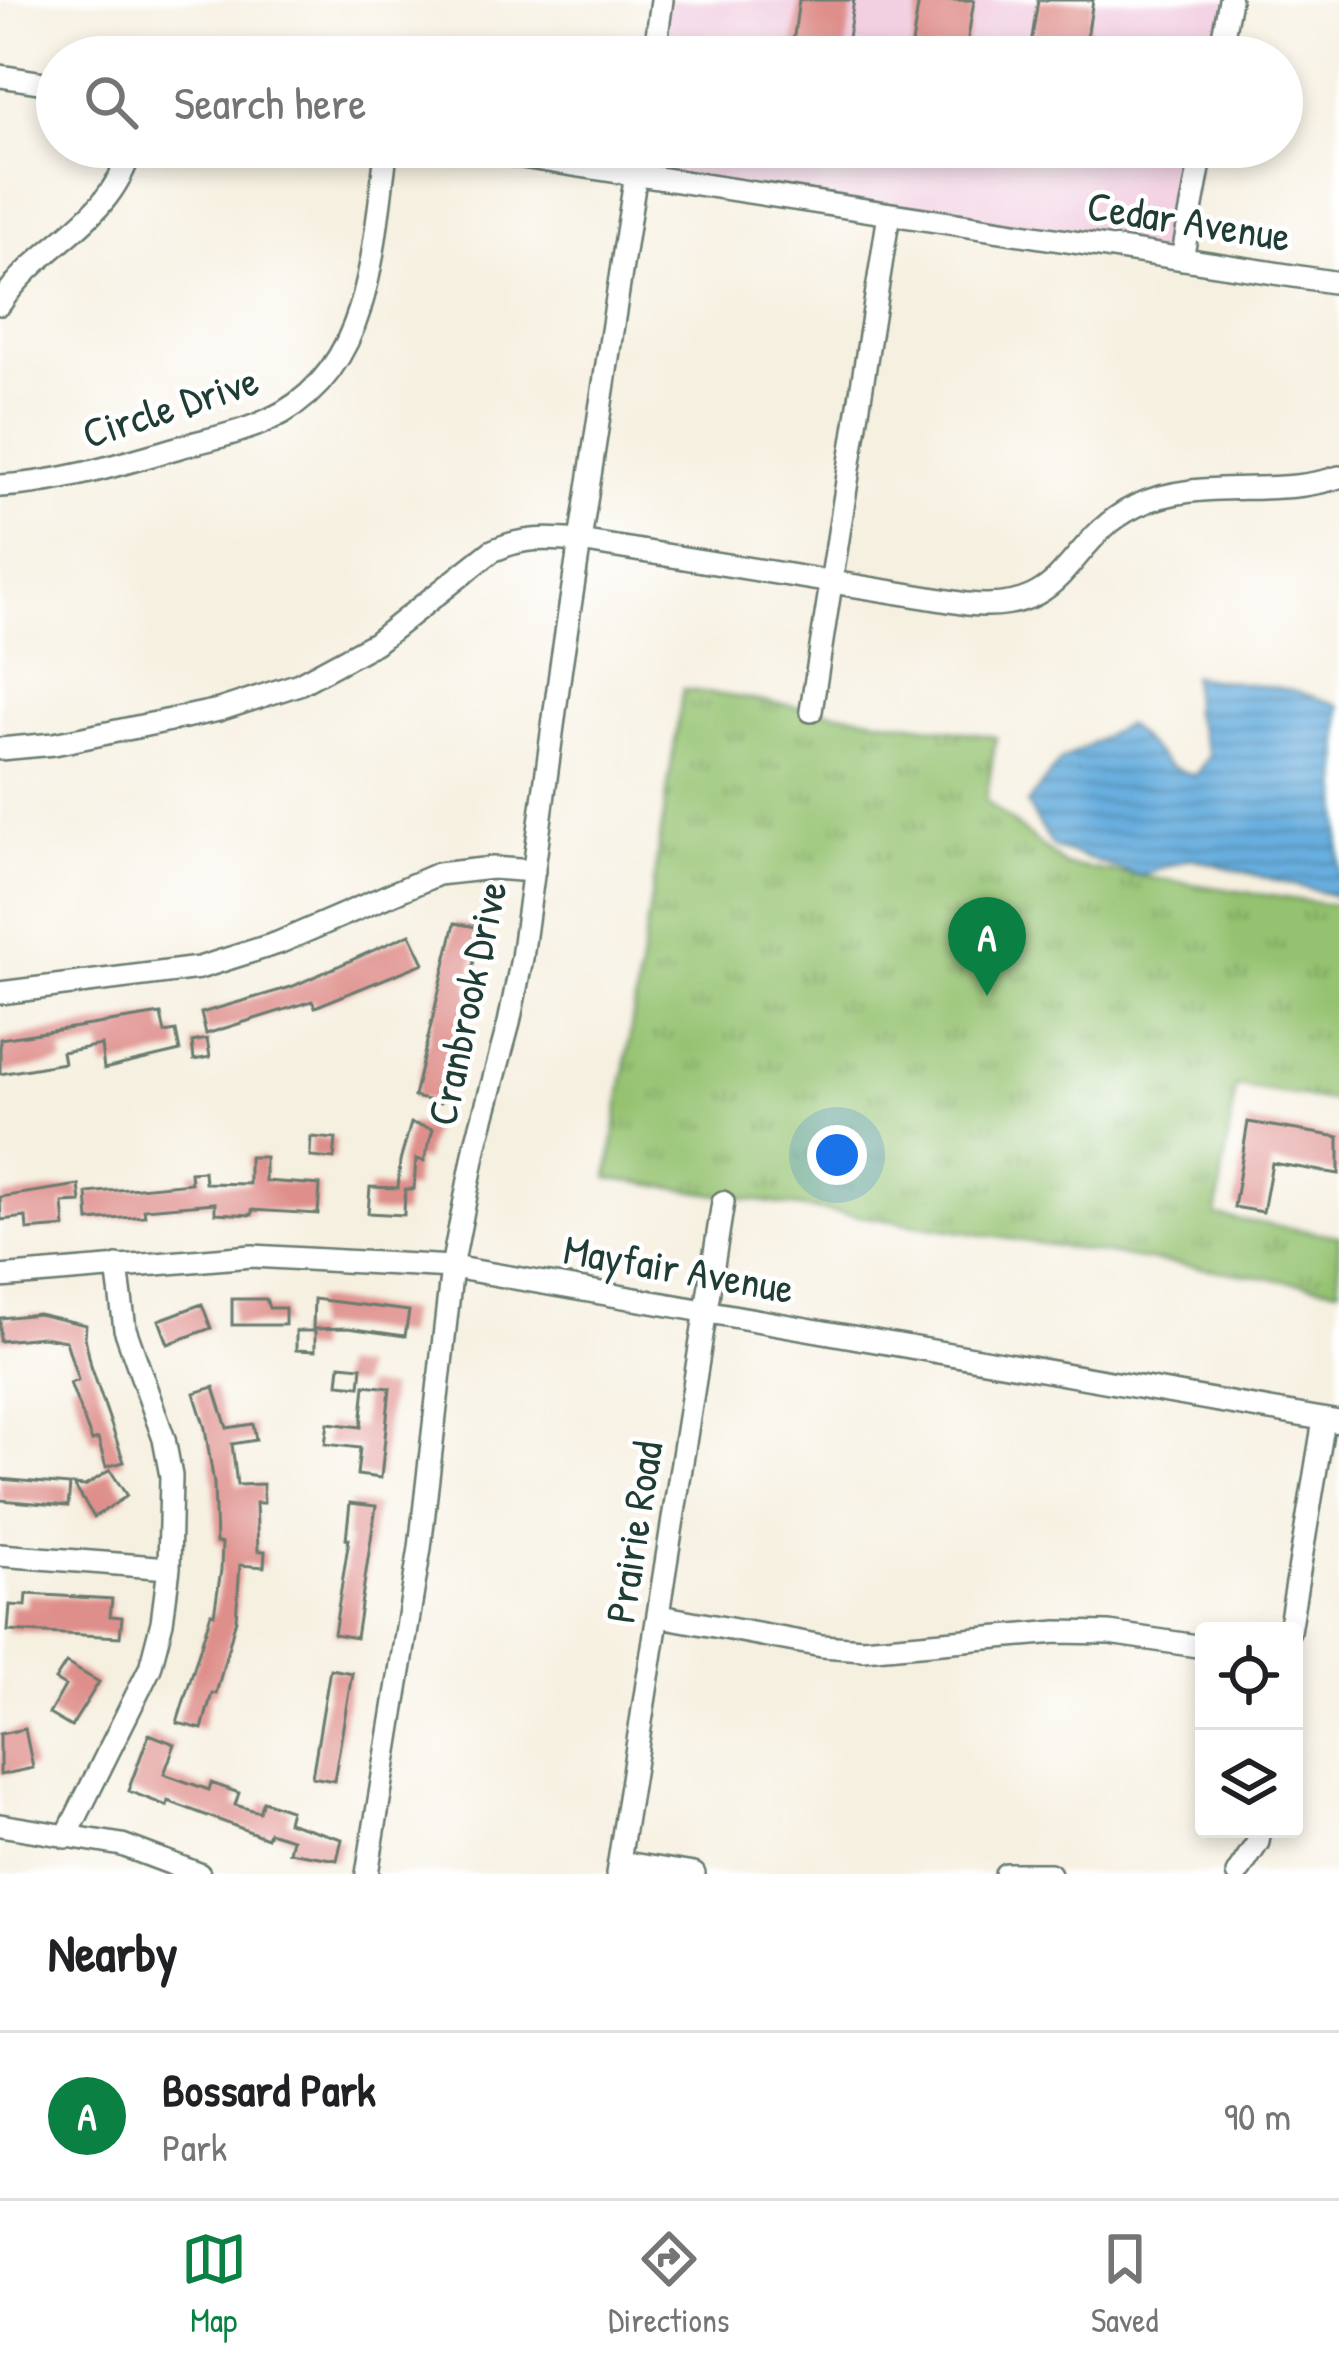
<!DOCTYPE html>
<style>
:root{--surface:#fff;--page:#f2f2f2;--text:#202124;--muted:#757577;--line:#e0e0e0;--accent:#0b8043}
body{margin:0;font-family:"Patrick Hand",sans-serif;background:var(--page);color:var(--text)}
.controls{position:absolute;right:36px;bottom:36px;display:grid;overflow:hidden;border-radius:12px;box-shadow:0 6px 18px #0003}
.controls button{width:108px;height:108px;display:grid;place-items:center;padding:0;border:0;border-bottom:3px solid var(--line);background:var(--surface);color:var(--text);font:60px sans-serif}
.you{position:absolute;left:837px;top:1155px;width:42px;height:42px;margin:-30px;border:9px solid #fff;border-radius:50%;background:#1a73e8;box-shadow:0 0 0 18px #1a73e833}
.badge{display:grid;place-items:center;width:78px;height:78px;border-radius:50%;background:var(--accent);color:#fff;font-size:39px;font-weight:700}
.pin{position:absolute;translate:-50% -99px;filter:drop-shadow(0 3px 6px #0008)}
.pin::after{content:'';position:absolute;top:63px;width:42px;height:36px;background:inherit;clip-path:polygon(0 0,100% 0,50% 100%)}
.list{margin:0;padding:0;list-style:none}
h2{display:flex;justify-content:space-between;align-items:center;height:156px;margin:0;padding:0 48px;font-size:51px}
h2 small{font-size:39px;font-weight:400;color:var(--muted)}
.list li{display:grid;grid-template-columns:78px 1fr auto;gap:36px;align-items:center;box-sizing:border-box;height:168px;padding:0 48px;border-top:3px solid var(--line)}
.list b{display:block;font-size:45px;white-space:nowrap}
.list p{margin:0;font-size:39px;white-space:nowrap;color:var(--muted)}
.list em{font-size:39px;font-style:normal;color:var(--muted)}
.icon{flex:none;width:66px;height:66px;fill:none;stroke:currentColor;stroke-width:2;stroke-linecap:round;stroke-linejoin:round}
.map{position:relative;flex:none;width:1339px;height:1874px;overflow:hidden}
.search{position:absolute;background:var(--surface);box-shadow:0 6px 18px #0003;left:36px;right:36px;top:36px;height:132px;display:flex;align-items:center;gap:30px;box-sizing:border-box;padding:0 42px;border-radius:66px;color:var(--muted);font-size:45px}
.sheet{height:324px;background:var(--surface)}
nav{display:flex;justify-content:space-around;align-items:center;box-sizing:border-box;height:168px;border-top:3px solid var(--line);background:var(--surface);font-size:33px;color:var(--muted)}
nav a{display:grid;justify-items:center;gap:6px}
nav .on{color:var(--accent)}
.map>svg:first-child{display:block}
</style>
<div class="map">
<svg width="1339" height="1874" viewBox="0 0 1339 1874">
<defs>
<pattern id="park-tufts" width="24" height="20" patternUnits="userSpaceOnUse" patternTransform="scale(3)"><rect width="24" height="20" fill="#94c270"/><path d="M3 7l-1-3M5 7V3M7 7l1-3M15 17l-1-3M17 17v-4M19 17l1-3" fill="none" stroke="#789f5d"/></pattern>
<pattern id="water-rules" width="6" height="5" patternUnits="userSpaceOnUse" patternTransform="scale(3)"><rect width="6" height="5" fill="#67aede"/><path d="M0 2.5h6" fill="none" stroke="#548fb5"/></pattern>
</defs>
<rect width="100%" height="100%" fill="#fff"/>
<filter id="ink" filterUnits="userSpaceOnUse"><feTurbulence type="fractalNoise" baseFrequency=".00833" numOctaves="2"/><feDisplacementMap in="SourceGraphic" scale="24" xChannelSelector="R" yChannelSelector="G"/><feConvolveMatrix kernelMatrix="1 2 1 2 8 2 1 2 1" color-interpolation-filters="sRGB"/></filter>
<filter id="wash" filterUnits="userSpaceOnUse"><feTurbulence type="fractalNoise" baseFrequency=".004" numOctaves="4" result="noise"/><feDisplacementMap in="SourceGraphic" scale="48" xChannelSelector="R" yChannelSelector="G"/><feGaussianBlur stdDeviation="2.7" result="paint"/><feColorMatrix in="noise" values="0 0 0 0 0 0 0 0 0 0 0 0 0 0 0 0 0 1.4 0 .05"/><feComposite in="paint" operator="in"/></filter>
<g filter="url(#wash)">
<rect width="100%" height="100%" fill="#f6f0e0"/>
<path fill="#f2cfe1" d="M662,0H1230L1219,57H653Z
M639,147H1203L1182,259L635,174Z"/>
<path fill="url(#park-tufts)" stroke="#5a8052" stroke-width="3" d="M683,689L996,737L986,801L1065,865L1339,906V1102L1236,1086L1216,1216L1339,1236V1289L608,1178Z"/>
<path fill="url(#water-rules)" stroke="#437689" stroke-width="3" d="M1192,676L1293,690L1339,705V897L1191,858L1140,876L1053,847L1027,804L1060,761L1126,724L1169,766L1195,776L1209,755L1193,713Z"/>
<g id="blocks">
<path fill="#df8f8b" d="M799,0H854L845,57H791Z
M919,0H974L965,57H910Z
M1038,0H1093L1084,57H1029Z
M455,923L481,928L468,989L471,990L440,1103L414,1097Z
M410,934L424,963L315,1007L312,1001L206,1034L201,1013L291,987Z
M161,1014L165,1033L176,1031L180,1051L104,1069L101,1045L62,1052L64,1063L0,1074V1039Z
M207,1039L210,1057L194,1060L192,1042Z
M1248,1122L1339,1137V1174L1272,1163L1263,1212L1234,1207Z
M411,1123L433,1129L424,1161L416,1159L414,1189H405L404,1215L368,1213L370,1187L398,1188L400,1161Z
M311,1137L336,1139L334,1159L310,1157Z
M249,1157H265V1181L320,1185L318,1214L252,1210V1215L215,1213V1203L144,1209L145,1216L89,1221L87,1193L191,1183L190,1172L204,1171L205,1183L249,1184Z
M79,1185L81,1202L63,1203L65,1227L27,1230L26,1217L1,1220L0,1197Z
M232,1299H266L269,1308H285V1325H232Z
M314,1299L409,1311L405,1336L348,1328L313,1329Z
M202,1304L211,1328L168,1344L159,1320Z
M38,1314L86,1325L85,1337L91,1366L124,1462L106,1467L98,1439L92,1441L70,1383L78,1380L66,1341L43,1337L0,1341V1318Z
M296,1331H315V1351L296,1350Z
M340,1365L362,1367L360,1386L338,1384Z
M365,1385L390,1388L381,1478L357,1475L360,1448L325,1444L328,1423L361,1427Z
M214,1387L227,1428L253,1424L256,1440L232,1444L237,1485L263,1484L264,1503H256L258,1551H265L264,1567L240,1565L236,1619L216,1694L212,1693L202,1729L177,1723L211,1613L214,1614L221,1570L222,1543H216L214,1484L205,1428L194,1393Z
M110,1470L127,1496L94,1517L74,1485L85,1486Z
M0,1479L70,1485L68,1506L0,1500Z
M350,1503L376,1506L356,1638L334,1634L349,1539H346Z
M27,1594L112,1599L110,1616L122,1617L120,1637L8,1631L10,1605L26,1606Z
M66,1663L99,1682L71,1727L49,1714L65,1686L55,1680Z
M330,1669L352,1673L334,1781L312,1777Z
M25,1729L33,1768L0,1775V1734Z
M149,1734L175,1744L164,1774L209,1790L211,1783L239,1793L235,1805L259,1812L263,1801L290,1810L287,1822L342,1839L337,1860L289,1852L292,1839L269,1832L267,1838L168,1801L167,1806L128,1791Z"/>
</g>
</g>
<g filter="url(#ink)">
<use href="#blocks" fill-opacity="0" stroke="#6a7c70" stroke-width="3"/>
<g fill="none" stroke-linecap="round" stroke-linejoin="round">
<defs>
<path id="minor" d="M654,57L662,0
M1219,57L1230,0
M0,76L57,85
M457,147L1339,283
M1182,259L1203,147
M0,304C43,239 108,227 132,147
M0,486C62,483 120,464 180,447C209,439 241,433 268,420C374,373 372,246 387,147
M811,711L889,214
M0,749L54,744L219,710L299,684L375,643L492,551C522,537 547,538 580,541L967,604C1071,615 1063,541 1136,506C1198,476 1275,499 1339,477
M0,993L199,968L278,943L438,874L492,868L534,871
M0,1277L252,1256L452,1267L1339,1422
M0,1555L169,1568
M660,1616L822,1646L863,1649L1057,1632L1109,1633L1204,1647
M1289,1631L1324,1420
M0,1825L122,1845L199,1874
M66,1837L150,1668L162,1622L169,1568L171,1476L164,1439L125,1329L117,1266
M619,1862L694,1874
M367,1874L420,1548L452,1267L476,1144L509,1023L522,958L561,666L640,147
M617,1874L723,1202
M1006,1874H1050
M1237,1874L1258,1842L1260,1829"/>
</defs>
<use href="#minor" stroke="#6a7c70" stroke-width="26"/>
<use href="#minor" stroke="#fff" stroke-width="21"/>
</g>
</g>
<g text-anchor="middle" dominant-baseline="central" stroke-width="9" stroke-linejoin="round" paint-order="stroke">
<g font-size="42" fill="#1f3d34" stroke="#fff">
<text transform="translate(1189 220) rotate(9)">Cedar Avenue</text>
<text transform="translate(170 406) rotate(-18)">Circle Drive</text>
<text transform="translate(466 1003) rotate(-78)">Cranbrook Drive</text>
<text transform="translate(679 1268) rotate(10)">Mayfair Avenue</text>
<text transform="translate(633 1532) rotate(-81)">Prairie Road</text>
</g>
</g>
</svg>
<div class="controls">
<button><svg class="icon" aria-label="locate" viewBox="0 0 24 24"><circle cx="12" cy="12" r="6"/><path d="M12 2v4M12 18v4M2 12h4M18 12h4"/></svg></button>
<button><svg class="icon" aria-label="layers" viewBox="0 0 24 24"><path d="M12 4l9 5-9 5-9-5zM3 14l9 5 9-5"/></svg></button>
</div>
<div class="you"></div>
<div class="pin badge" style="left:987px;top:996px">A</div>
<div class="search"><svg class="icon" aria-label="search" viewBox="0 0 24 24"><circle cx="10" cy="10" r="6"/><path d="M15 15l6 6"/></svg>Search here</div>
</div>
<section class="sheet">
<h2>Nearby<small></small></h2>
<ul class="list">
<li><span class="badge">A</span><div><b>Bossard Park</b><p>Park</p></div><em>90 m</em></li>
</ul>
</section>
<nav>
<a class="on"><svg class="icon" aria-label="map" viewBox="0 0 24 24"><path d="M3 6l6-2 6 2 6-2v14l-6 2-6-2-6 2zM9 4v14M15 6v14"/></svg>Map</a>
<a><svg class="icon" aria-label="directions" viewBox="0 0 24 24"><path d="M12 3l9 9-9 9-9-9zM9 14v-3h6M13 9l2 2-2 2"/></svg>Directions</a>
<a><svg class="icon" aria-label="saved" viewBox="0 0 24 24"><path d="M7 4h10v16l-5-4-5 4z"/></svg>Saved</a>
</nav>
